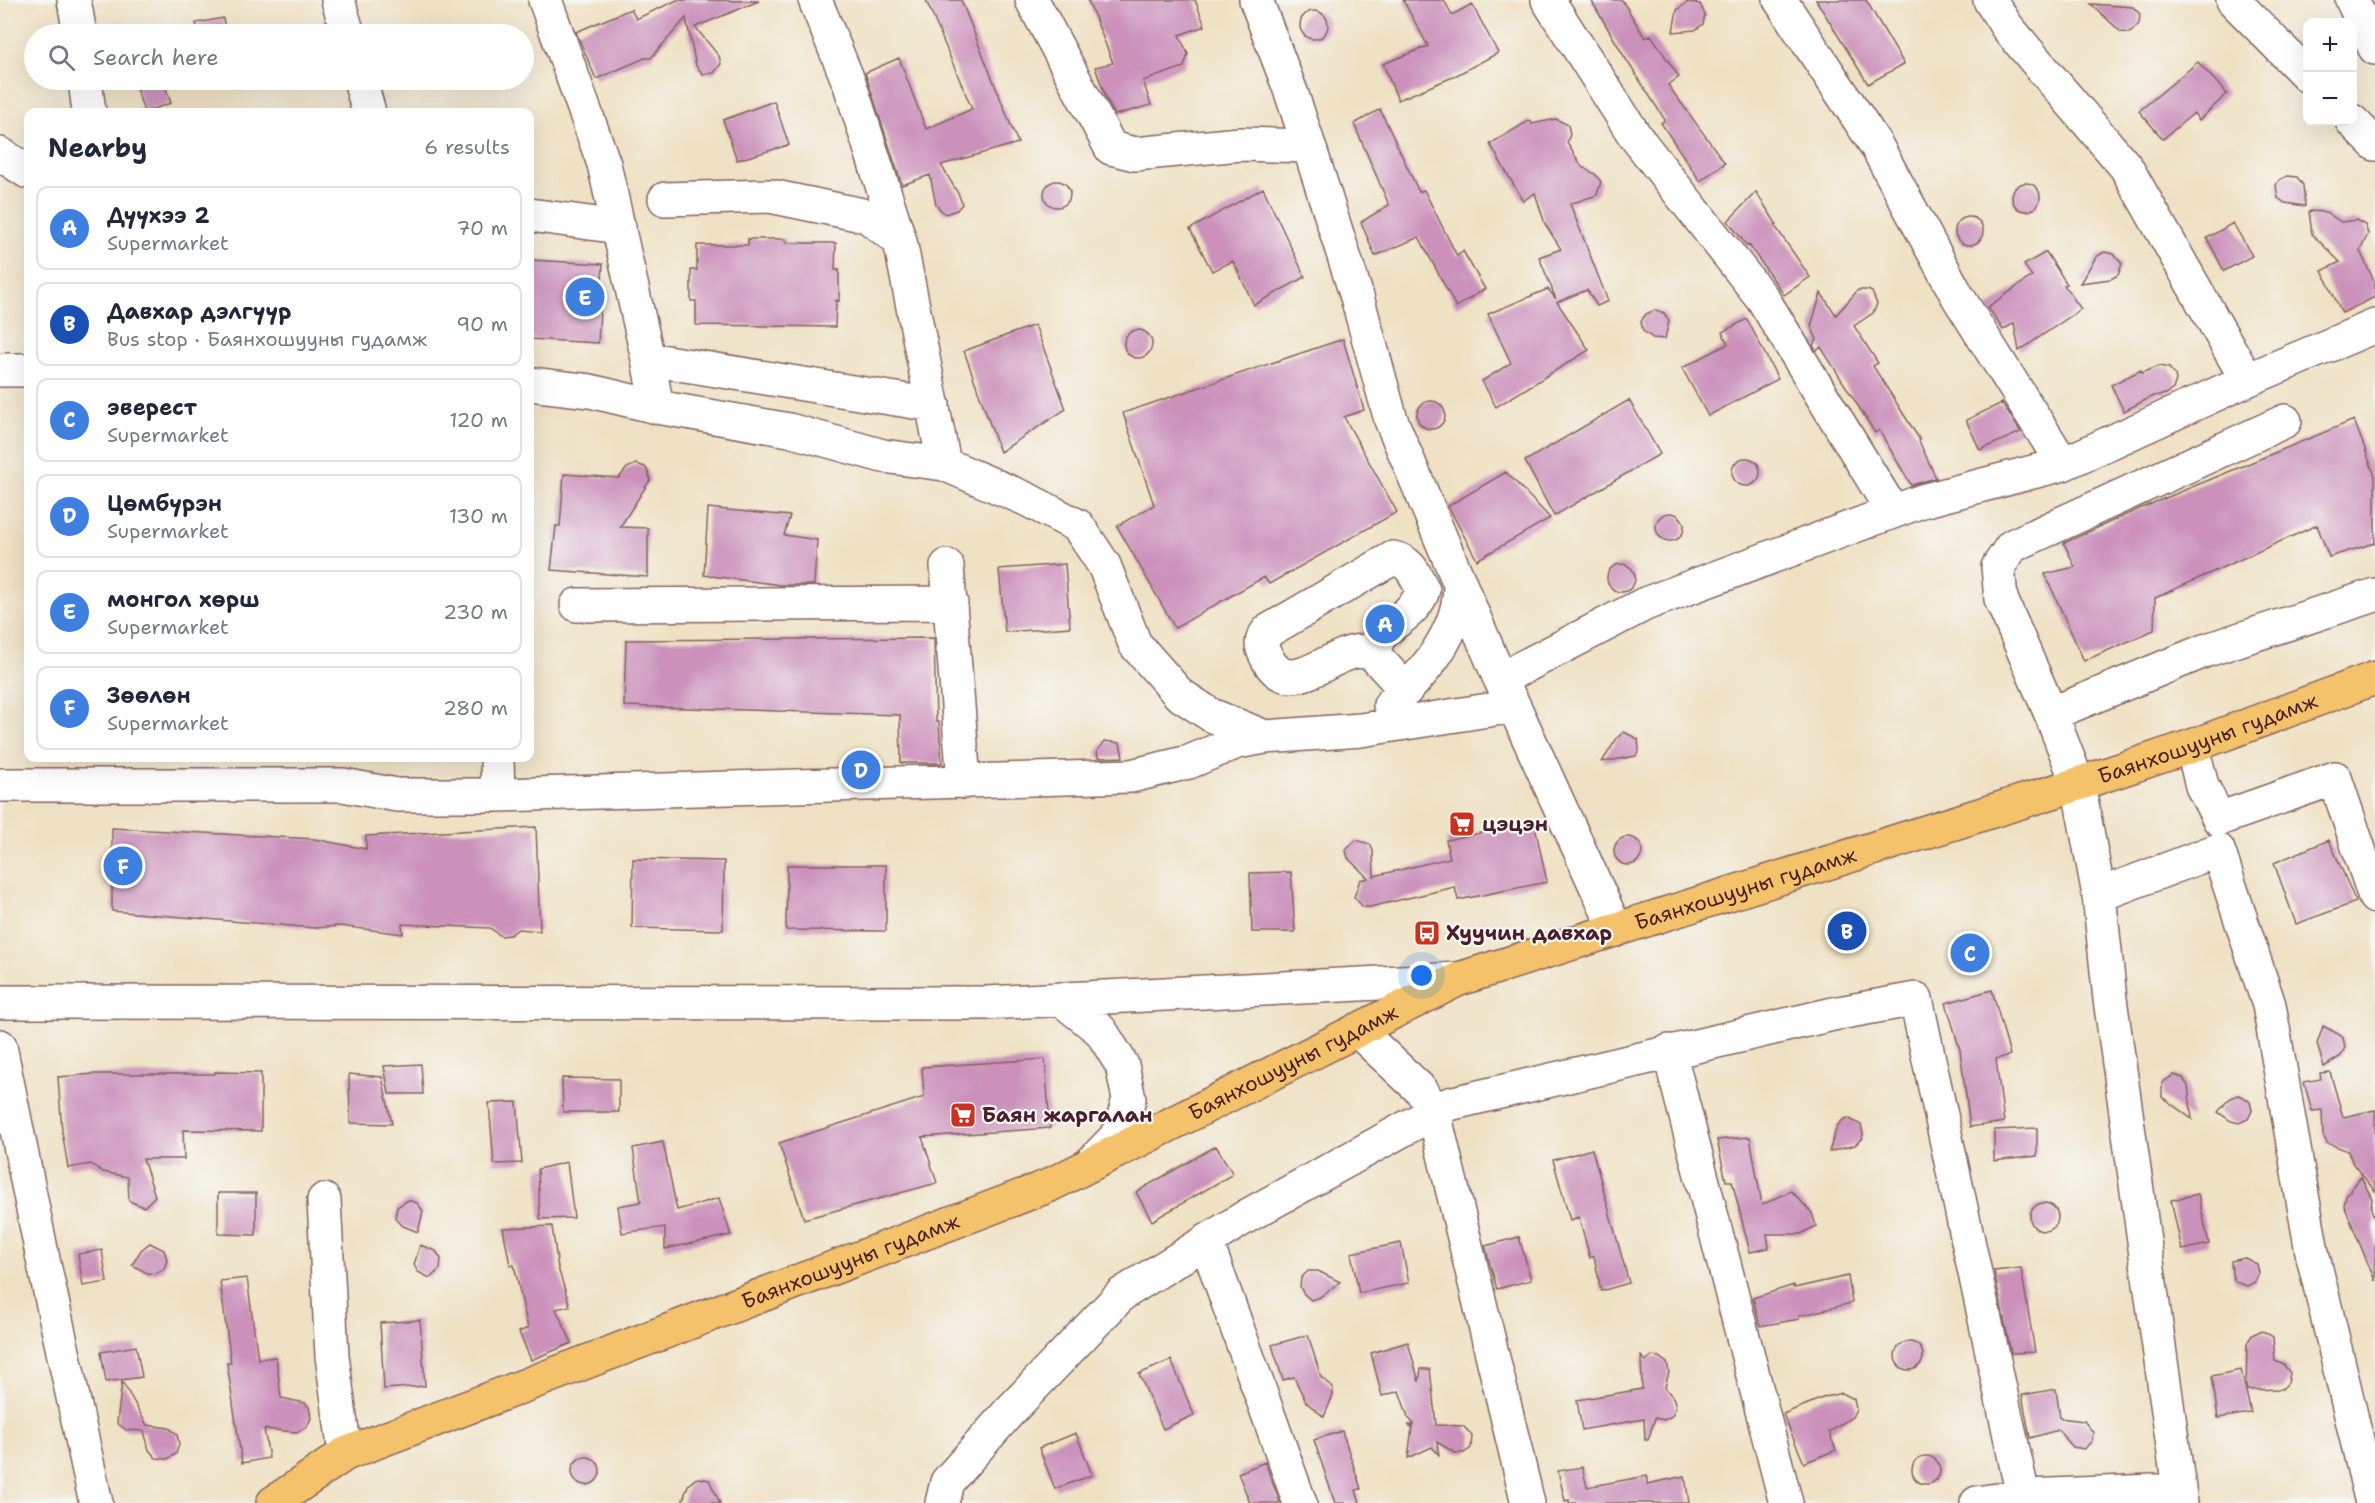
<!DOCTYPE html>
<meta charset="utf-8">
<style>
:root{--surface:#fff;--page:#f6f6f7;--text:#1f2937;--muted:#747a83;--line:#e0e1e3;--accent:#111827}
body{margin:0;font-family:"Shantell Sans",sans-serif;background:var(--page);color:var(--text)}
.controls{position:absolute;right:18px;top:18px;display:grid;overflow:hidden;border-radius:12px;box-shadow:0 6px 24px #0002}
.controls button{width:54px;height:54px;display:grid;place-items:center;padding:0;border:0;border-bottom:2px solid var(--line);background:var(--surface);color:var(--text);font:30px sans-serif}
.you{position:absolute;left:1422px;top:976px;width:21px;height:21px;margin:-15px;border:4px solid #fff;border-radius:50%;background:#1a73e8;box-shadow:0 0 0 9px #1a73e833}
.badge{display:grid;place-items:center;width:39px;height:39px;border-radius:50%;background:var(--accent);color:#fff;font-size:20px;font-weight:700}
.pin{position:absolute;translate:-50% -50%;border:3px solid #fff;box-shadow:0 2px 6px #0006}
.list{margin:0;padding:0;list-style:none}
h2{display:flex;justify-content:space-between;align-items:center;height:78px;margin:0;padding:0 24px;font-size:26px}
h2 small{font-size:20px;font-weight:400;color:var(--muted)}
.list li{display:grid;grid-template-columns:39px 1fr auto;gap:18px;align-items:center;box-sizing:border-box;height:84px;margin:0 12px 12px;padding:0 12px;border:2px solid var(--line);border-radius:12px}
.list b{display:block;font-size:22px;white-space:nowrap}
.list p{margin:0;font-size:20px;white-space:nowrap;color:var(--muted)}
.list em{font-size:20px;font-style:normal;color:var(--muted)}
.icon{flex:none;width:33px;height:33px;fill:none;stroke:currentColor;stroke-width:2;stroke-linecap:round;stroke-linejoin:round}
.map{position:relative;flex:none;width:2375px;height:1503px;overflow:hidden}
.search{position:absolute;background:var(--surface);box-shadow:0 6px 24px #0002;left:24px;top:24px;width:510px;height:66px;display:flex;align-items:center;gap:15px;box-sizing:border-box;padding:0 21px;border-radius:33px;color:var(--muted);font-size:22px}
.panel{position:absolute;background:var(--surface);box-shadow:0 6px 24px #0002;left:24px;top:108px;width:510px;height:654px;border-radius:12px}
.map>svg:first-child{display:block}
</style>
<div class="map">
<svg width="2375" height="1503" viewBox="0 0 2375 1503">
<rect width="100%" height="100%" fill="#f6f6f2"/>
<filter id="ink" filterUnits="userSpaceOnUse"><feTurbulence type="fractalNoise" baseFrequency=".0167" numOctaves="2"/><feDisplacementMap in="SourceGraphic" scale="12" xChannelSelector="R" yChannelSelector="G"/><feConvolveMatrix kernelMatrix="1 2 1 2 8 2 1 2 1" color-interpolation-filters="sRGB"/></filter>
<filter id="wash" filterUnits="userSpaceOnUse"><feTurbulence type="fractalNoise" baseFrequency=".008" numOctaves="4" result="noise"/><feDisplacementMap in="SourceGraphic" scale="24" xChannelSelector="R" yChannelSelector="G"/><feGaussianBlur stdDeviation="1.35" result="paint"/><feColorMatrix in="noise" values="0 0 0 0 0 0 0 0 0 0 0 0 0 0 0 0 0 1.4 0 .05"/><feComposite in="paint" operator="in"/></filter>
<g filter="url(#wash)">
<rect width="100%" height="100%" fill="#efe1c3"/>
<g id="blocks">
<path fill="#cb91bb" d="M677,0L759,1L695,27L719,56L721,64L714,73L703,74L696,66L686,18L651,58H645L596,79L576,32L631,9L636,19Z
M926,0H961L1018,143L941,165L959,195L962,204L957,210L945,214L936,205L930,175L902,185L865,73L899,58L926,129L972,109Z
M1088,0H1195L1205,26L1179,35L1188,54L1184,67L1143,81L1151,105L1115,115L1107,100L1095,67L1113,63Z
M1403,0H1444L1452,15L1472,4L1498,53L1453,77L1398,100L1383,64L1428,46Z
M1591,0H1622L1645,38L1651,35L1679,77L1668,85L1725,163L1700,181L1661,123L1665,120L1624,56Z
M1816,0H1866L1904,64L1868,84Z
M1688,2L1700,4L1705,15L1703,24L1695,30L1673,32L1677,10Z
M2091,4L2133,7L2140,14L2139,24L2130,33L2121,32Z
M1300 25a14 14 0 1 1 28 0a14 14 0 1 1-28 0Z
M223,18L226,34H198L196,23Z
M2198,62L2227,94L2199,120L2194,113L2163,139L2139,111Z
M134,80H163L171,103L144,112Z
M224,80H247L239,88L227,85Z
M774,101L789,145L737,160L723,120Z
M1380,109L1419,192L1424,190L1457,256L1463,251L1485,289L1456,307L1419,237L1375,256L1361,222L1389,205L1354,124Z
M1556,119L1568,125L1570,134L1567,143L1582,167L1595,174L1601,182L1597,195L1570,204L1608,301L1597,306L1587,290L1557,302L1589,350L1496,407L1482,381L1511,363L1488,314L1548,289L1556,299L1539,257L1561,249L1545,224L1535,193L1523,201L1490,144L1530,120L1532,124Z
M2287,176L2297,177L2303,185L2305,206L2285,203L2278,198L2276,185L2279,180Z
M1044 194a13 13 0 1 1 26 0a13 13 0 1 1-26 0Z
M2012 197a14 14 0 1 1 28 0a14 14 0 1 1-28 0Z
M1263,188L1305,277L1254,305L1233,261L1212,271L1190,229Z
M1756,192L1777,225L1775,226L1810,277L1784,295L1749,245L1747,246L1728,221Z
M2309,211L2326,212L2341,222L2356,220L2365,225L2368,234L2360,251L2375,283V297L2342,313L2322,271L2340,262L2312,234Z
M1955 231a14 14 0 1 1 28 0a14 14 0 1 1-28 0Z
M2233,223L2252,256L2224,271L2207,238Z
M748,239H786V243H836L835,270H839V301L836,300L835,327L696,325V301H691V270H697V245H748Z
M2046,252L2067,284L2064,285L2081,309L2019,351L2014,323L2003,330L1988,307L2032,276L2024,265Z
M2104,252L2114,254L2122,264L2118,275L2111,279L2080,283L2096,257Z
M530,260L603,264L598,343L530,339Z
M1858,290H1868L1872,292L1877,304L1873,313L1854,326L1878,363L1873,366L1920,440L1919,441L1936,478L1911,485L1879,430L1875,433L1821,347L1816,351L1813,345L1817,340L1811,326L1821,293L1836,315Z
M1655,310L1664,313L1669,321L1665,339L1653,338L1643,331L1641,322L1643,318L1646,314Z
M1747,319L1778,379L1708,416L1682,368L1728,344L1722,332Z
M1035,325L1066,409L1000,452L964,351Z
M1124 344a14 14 0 1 1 28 0a14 14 0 1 1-28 0Z
M1343,339L1364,410L1344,417L1397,512L1269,584L1264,577L1175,628L1117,526L1154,505L1123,413Z
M2159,366L2169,368L2175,375L2176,380L2173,389L2166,394L2153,396L2124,411L2111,385L2141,370L2142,373Z
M1629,400L1660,454L1554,516L1525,461Z
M1417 415a14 14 0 1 1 28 0a14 14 0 1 1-28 0Z
M2002,403L2021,432L1980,450L1966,420Z
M2354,420L2375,476V543L2329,557L2317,525L2155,598L2154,630L2084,661L2045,574L2075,567L2064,543L2139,509Z
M1732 472a14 14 0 1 1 28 0a14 14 0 1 1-28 0Z
M636,464L645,467L648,471L650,480L620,527L648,528V577L551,570L556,526H560L564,474L619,478L627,468Z
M1506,472L1550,518L1477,560L1448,506Z
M708,508L790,516L784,535L817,540L814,585H781L704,575Z
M1656 527a14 14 0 1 1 28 0a14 14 0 1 1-28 0Z
M1065,564L1070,627L1005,632L999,569Z
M1607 578a14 14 0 1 1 28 0a14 14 0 1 1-28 0Z
M934,638L936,722H939L942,763H901L900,715L624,706L626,640Z
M1624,732L1638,739L1639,750L1636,756L1602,762L1617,738Z
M1105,741L1120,743L1123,757L1098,758L1097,751Z
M1534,822L1547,882L1458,900L1455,887L1370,907H1363L1354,897L1360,880L1368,878L1348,858L1346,850L1356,840L1370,844L1373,851L1374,876L1450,858L1446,840Z
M536,827L540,931L518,929L510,935L501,936L490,928L402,924L403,934L340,926L315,928L112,911V828L314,839L366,849V836Z
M1614 851a14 14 0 1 1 28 0a14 14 0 1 1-28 0Z
M2329,840L2356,902L2296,924L2274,863Z
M633,859L724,861L723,930L632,928Z
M787,865H886V931L786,930Z
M1291,872L1295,932H1252L1250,873Z
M1992,990L2010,1055L1996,1059L2004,1122L1970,1127L1960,1050L1946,1003Z
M2323,1026L2340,1035L2343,1038L2345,1047L2341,1056L2324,1067L2317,1044Z
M1045,1059L1050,1128L922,1137L937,1183L804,1219L779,1143L924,1097L922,1067Z
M421,1064L423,1094H389L384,1066Z
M215,1072L261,1073V1131L183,1130L184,1159H143L155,1196L144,1207L129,1201L128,1177L103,1172L91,1164L68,1168L62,1131L58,1077L94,1074H215Z
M2330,1072L2343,1117L2375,1110V1191L2353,1164L2348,1151L2327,1143L2323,1135L2322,1110L2312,1111L2304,1082L2321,1079L2320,1073Z
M349,1074L382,1077L392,1124L350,1123Z
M2174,1075L2183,1078L2188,1086L2192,1119L2162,1097V1083Z
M562,1078L619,1079V1112H563Z
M2237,1095L2242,1096L2250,1102L2252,1111L2248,1119L2239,1123L2231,1121L2218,1112L2229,1099Z
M517,1102L522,1163L494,1164L489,1103Z
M1848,1118L1861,1125L1863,1134L1862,1138L1855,1145L1829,1152L1837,1126L1844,1119Z
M2037,1128V1156L1994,1161V1130Z
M1750,1137L1762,1205L1791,1191L1812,1213L1816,1226L1801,1234H1767L1769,1248L1750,1252L1732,1181H1726L1717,1140Z
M663,1142L677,1210L719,1198L731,1235L665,1249V1227L622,1233L618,1206L641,1202L633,1148Z
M1216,1146L1233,1174L1152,1221L1136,1192Z
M1592,1149L1629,1283L1601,1291L1594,1256L1590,1258L1579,1217L1570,1220L1553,1160Z
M567,1162L574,1218L540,1219L538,1169Z
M2361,1177L2372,1199L2371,1208L2375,1221V1281L2344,1205L2346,1196Z
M218,1193H256V1235L218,1234Z
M2198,1194L2209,1244L2182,1250L2171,1200Z
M408,1200L417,1203L423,1211L418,1232L403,1226L395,1218L397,1207Z
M2030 1217a14 14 0 1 1 28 0a14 14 0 1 1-28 0Z
M552,1226L558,1268L570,1306L556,1309L572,1343L531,1360L519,1332L528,1328L514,1265H510L503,1228Z
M1519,1237L1531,1280L1497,1289L1485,1246Z
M150,1243L164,1250L167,1260L164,1269L155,1274L147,1273L132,1265L141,1250Z
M1401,1243L1409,1283L1359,1293L1351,1253Z
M420,1245L436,1251L441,1259L440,1269L430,1278L418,1272L414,1265Z
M102,1250L107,1282L83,1286L78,1254Z
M2245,1258L2257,1264L2259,1273L2255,1282L2247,1286L2235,1282L2232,1274L2231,1261Z
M2021,1268L2035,1352L2011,1353L1994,1271Z
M1308,1271H1318L1340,1282L1320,1297L1311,1300L1304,1294L1300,1287L1301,1278Z
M1848,1276L1852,1303L1799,1316V1319L1760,1326L1753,1298L1794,1285V1288Z
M247,1278L258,1359L276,1357L281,1398L305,1403L309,1407L311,1418L307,1427L297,1432L264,1429L269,1458L242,1463L227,1363H231L220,1281Z
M420,1320L425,1386L384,1389L380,1323Z
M2260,1331L2265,1332L2273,1337L2275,1361L2284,1365L2290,1373L2288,1383L2282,1389L2246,1390L2247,1343L2252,1335Z
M1308,1335L1321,1377L1333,1388V1395L1324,1417L1306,1402L1294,1377L1283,1380L1272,1345Z
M1408,1342L1419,1382L1421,1369H1430L1436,1425L1463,1426L1472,1435L1471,1448L1464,1453H1455L1437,1442L1439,1455L1432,1447L1408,1458L1412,1427L1408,1425H1413V1423L1408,1417L1399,1391L1382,1396L1371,1353Z
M1895 1356a14 14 0 1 1 28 0a14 14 0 1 1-28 0Z
M136,1346L142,1377L106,1382L101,1352Z
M1641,1356L1645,1361L1652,1356L1659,1357L1667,1363L1669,1372L1665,1387L1674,1399L1676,1408L1672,1416L1664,1420L1655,1418L1648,1440H1645L1644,1419L1582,1430L1577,1400L1642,1389Z
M1171,1360L1194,1415L1163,1429L1139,1374Z
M2241,1370L2251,1413L2218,1418L2212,1376Z
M122,1381L147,1425L169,1428L177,1434L179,1444L176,1454L171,1457L167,1459L156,1458L149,1450L144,1431L126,1430L117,1423Z
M2056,1389L2060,1418L2084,1421L2093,1432L2092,1441L2084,1449L2073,1447L2058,1430L2030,1438L2022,1395Z
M1842,1393L1854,1399L1856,1409L1852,1417L1829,1432L1836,1450L1804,1463L1783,1414L1825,1397Z
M1342,1431L1361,1489L1356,1490L1360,1503H1335L1314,1440Z
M1076,1433L1092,1475L1055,1489L1039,1448Z
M1912 1470a14 14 0 1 1 28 0a14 14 0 1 1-28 0Z
M572 1471a14 14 0 1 1 28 0a14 14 0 1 1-28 0Z
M1265,1462L1280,1503H1250L1238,1473Z
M1582,1467L1587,1487L1647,1476V1484L1685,1476L1689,1503H1569V1500L1565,1501L1558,1471Z
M699,1478L709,1480L720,1503H682L688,1485L695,1479Z"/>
</g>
</g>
<g filter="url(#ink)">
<use href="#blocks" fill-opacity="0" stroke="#846360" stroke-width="1.5"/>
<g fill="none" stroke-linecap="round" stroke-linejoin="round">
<defs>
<path id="minor" d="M74,0L80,34
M338,0L348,34
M545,0L604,164L648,359L657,407
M815,0L850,85L900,241L944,464
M1032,0L1111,148L1135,154L1240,144L1309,146
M1256,0L1291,92L1309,146L1357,297L1391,420L1500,679
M1548,0L1635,136L1763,299L1893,512
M1780,0L1876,145L1958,297L2063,464
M1990,0L2007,27L2126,167L2247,380
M2233,0L2308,76
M2352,0L2375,48
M85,80L89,112
M360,80L369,112
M2352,121L2375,144
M0,154L28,172
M665,199L770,196L867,216L900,241
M530,215L619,227
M648,359L933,405
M0,370H28
M530,384L590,391L657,407L789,430L883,456L944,464L1026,499L1078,526L1104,565L1135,644L1179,694L1211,715L1265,737L1361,730L1514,706L1616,930
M947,566L964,782
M577,605L951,603
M1372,653C1375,647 1377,640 1381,635C1395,620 1417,611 1423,590C1414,574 1412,562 1393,558L1268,631C1261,640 1260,645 1266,656C1287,700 1322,659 1354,652C1359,651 1367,652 1372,653L1406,690
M1390,705C1424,674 1461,631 1460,583
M1514,706L1500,679L1645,604L1922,501L2063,464L2247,380L2375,326
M2051,714L2001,599L1998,567L2012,546L2285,421
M2192,746L2202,786L2219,819L2335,778L2375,897
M497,758L498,795
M0,785H343L397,795H498L1131,776L1189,762L1237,742L1265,737
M2099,895L2218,850L2269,1005L2312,1252L2372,1503
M1061,999L1101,1031L1122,1065L1129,1099L1119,1134L1090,1164
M0,1002L987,1003L1459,979
M1357,1030L1422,1091L1434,1113L1528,1503
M0,1046L44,1264L96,1503
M1669,1051L1786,1503
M324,1200L332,1356L345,1454
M1206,1241L1300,1503
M942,1503L947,1482L1008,1413L1122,1294L1247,1216L1449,1104L1833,1014L1916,999L2023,1496
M1977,1503L2023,1496L2179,1490
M2181,1503L2110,999L2099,895L2078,784L2051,714L2204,651L2375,595"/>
<g id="major">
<path id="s1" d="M273,1503L345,1454L1048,1186L1459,979L2078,784L2192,746L2375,678"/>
</g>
</defs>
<use href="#minor" stroke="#846360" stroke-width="36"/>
<use href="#major" stroke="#846360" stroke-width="36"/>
<use href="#minor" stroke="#fff" stroke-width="33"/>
<use href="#major" stroke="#f3c26a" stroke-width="33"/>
</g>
</g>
<defs>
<symbol id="supermarket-square" viewBox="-11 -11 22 22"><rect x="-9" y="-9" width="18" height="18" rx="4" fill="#c8321e" stroke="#f6f6f2"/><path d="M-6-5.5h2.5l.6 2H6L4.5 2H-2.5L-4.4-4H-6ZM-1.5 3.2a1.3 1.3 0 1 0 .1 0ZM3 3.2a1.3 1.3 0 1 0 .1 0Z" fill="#fff"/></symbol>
<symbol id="bus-square" viewBox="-11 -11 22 22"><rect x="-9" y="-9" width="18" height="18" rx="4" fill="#c8321e" stroke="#f6f6f2"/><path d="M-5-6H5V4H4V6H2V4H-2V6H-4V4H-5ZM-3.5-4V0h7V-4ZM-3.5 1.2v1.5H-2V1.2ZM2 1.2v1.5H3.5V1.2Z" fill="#fff"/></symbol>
</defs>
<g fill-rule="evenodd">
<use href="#supermarket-square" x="1447" y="809" width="30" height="30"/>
<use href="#bus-square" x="1412" y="918" width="30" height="30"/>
<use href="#supermarket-square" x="948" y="1100" width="30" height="30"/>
</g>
<g text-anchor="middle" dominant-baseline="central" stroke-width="4.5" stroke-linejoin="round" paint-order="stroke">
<g font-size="21" fill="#4a1f2b" stroke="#f6f6f2">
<text stroke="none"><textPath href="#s1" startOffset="2086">Баянхошууны гудамж</textPath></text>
<text stroke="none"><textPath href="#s1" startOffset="1600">Баянхошууны гудамж</textPath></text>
<text stroke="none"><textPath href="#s1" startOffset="1114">Баянхошууны гудамж</textPath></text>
<text stroke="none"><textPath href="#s1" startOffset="628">Баянхошууны гудамж</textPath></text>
</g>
<g font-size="21" font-weight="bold" fill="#4a1f2b" stroke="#f6f6f2" text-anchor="start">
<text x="1482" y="824">цэцэн</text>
<text x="1446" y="933">Хуучин давхар</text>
<text x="982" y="1115">Баян жаргалан</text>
</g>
</g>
</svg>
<div class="controls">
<button>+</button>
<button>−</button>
</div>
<div class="you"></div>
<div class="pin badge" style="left:1385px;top:624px;background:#3f7fe0">A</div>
<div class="pin badge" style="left:1847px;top:931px;background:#1a4fb4">B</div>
<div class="pin badge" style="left:1970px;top:953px;background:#3f7fe0">C</div>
<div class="pin badge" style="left:861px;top:770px;background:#3f7fe0">D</div>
<div class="pin badge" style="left:585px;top:297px;background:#3f7fe0">E</div>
<div class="pin badge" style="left:123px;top:866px;background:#3f7fe0">F</div>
<div class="search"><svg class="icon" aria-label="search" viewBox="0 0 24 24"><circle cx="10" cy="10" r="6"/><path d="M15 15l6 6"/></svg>Search here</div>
<section class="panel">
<h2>Nearby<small>6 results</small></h2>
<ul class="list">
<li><span class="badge" style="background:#3f7fe0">A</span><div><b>Дүүхээ 2</b><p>Supermarket</p></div><em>70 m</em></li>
<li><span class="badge" style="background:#1a4fb4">B</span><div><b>Давхар дэлгүүр</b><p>Bus stop · Баянхошууны гудамж</p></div><em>90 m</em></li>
<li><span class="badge" style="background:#3f7fe0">C</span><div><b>эверест</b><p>Supermarket</p></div><em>120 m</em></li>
<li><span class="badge" style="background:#3f7fe0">D</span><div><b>Цөмбүрэн</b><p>Supermarket</p></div><em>130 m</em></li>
<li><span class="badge" style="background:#3f7fe0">E</span><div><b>монгол хөрш</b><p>Supermarket</p></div><em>230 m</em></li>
<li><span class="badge" style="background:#3f7fe0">F</span><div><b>Зөөлөн</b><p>Supermarket</p></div><em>280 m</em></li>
</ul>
</section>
</div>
